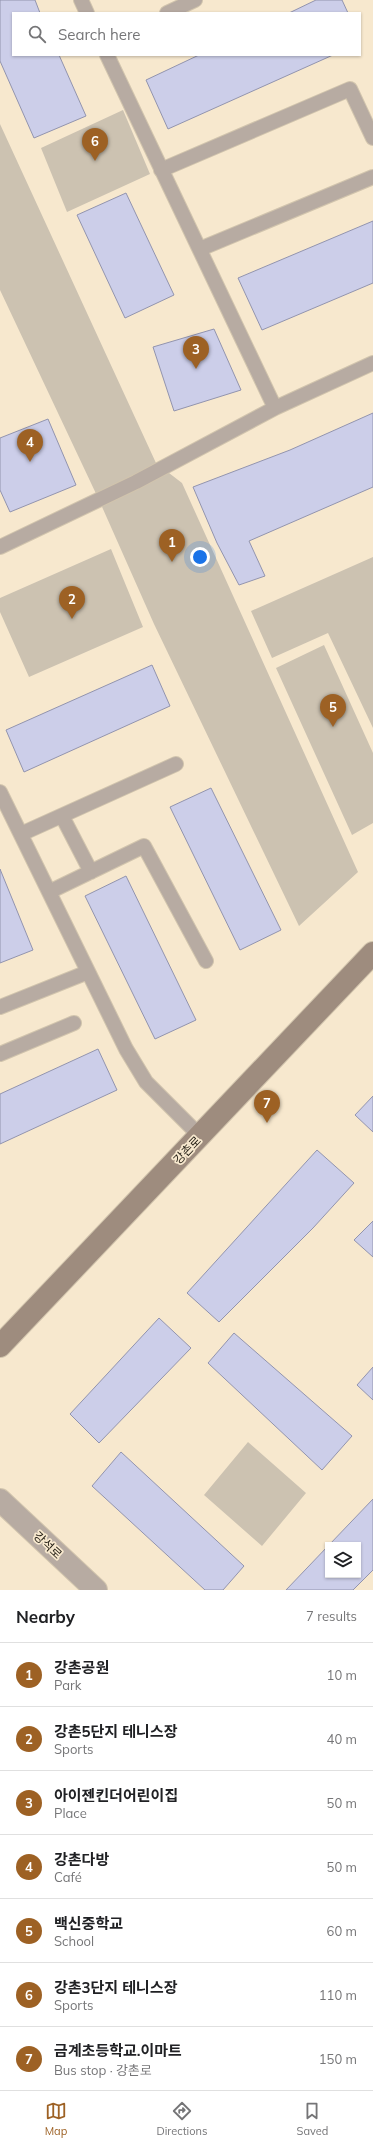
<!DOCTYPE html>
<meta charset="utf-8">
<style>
:root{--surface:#fff;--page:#f2f2f2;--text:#202124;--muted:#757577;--line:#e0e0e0;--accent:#9d6124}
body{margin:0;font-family:Mulish,"Noto Sans KR",sans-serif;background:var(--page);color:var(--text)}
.controls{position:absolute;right:12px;bottom:12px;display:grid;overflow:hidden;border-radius:0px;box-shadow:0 1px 3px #0004}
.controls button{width:36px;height:36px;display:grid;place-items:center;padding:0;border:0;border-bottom:1px solid var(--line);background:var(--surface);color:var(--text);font:20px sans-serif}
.you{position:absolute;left:200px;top:557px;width:14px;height:14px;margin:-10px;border:3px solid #fff;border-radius:50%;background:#1a73e8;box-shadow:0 0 0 6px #1a73e833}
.badge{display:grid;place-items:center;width:26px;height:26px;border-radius:50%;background:var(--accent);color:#fff;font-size:13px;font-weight:700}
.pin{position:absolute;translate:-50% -33px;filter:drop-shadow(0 1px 2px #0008)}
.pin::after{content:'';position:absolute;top:21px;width:14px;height:12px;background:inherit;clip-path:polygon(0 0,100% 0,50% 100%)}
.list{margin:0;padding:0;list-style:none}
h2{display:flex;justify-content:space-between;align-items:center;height:52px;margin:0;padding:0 16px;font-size:17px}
h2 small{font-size:13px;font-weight:400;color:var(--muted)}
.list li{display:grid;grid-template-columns:26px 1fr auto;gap:12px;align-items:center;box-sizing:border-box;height:64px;padding:0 16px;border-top:1px solid var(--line)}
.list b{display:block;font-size:15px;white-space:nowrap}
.list p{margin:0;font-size:13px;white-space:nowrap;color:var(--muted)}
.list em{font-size:13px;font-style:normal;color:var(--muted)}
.icon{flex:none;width:22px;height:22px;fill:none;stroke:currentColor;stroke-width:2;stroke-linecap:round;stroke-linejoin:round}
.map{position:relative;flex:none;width:373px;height:1590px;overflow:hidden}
.search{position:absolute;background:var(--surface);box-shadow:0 1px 3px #0004;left:12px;right:12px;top:12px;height:44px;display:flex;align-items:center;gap:10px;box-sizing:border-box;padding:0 14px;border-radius:0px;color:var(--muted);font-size:15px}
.sheet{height:500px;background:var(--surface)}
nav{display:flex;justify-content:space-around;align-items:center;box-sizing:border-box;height:56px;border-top:1px solid var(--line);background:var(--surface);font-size:11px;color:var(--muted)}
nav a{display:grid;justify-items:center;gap:2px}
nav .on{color:var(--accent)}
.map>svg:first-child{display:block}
</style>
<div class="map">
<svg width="373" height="1590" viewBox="0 0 373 1590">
<rect width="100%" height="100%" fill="#f7e8ce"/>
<path fill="#ccc2b1" d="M123,110L150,174L67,212L41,148Z
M0,124L156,463L182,483L358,872L299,926L154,624L99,500L0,290Z
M111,549L143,627L29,677L0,612V598Z
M373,557V728L328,633L272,658L251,611Z
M324,645L373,753V823L352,835L276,668Z
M248,1442L306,1493L262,1546L204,1495Z"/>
<path fill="#cccee9" stroke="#9294ae" d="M0,0H35L40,13H13V55H59L86,116L34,138L0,61Z
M316,0H342L348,13H289Z
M199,55H333L168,129L146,80Z
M126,193L174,295L125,318L77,215Z
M373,221V283L262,330L238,278Z
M214,329L241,390L174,411L153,347Z
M373,413V487L249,541L265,576L239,585L217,543L193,487L290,450Z
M48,419L76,485L10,512L0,490V438Z
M152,665L170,706L24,772L6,730Z
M211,788L281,930L240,950L170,807Z
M0,869L33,950L0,963Z
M126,876L196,1020L155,1039L85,896Z
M98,1049L117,1090L0,1144V1094Z
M373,1096V1132L355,1115Z
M317,1150L354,1183L313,1228L219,1322L187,1293Z
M373,1221V1257L354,1240Z
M159,1318L191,1348L99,1443L70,1414Z
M234,1333L352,1436L322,1470L208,1363Z
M373,1367V1400L357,1385Z
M121,1452L244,1566L223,1590H205L92,1486Z
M373,1499V1570L353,1590H286L328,1546V1575H358V1545H329Z"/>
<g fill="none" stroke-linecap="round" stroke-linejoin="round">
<defs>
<path id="service" d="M81,0L87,13
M167,13L195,0
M107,55L275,408
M161,170L350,89L373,138
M200,249L373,177
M0,547L136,482L275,408L373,363
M0,792L126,1049L146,1082L200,1136
M62,816L91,872
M21,834L176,764
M49,892L144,846L206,961
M0,1007L88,972
M0,1054L74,1023"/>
<path id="minor" d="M0,1500L96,1590"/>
<path id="secondary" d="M0,1346L373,953"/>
</defs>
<use href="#service" stroke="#d1c4ad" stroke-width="16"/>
<use href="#minor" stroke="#d1c4ad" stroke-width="24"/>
<use href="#secondary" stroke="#d1c4ad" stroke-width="24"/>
<use href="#service" stroke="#b7aba2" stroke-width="14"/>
<use href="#minor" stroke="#b7aba2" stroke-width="22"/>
<use href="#secondary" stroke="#9e8c7e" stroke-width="22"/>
</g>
<g text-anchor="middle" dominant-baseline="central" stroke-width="3.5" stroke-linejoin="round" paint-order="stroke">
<g font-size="12" fill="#262117" stroke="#f7e8ce">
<text transform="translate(187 1150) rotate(-46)">강촌로</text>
<text transform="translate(48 1545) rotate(43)">강석로</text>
</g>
</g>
</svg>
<div class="controls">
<button><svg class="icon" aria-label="layers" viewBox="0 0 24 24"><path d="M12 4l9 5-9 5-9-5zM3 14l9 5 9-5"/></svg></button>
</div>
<div class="you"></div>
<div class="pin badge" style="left:172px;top:562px">1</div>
<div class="pin badge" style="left:72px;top:619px">2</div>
<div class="pin badge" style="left:196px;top:369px">3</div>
<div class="pin badge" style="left:30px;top:462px">4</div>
<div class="pin badge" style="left:333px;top:727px">5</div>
<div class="pin badge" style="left:95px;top:161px">6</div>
<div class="pin badge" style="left:267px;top:1123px">7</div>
<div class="search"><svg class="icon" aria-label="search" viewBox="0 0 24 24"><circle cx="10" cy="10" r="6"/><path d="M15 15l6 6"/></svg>Search here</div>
</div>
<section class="sheet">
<h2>Nearby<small>7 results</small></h2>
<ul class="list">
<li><span class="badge">1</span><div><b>강촌공원</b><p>Park</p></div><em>10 m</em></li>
<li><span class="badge">2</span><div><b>강촌5단지 테니스장</b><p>Sports</p></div><em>40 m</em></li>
<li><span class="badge">3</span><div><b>아이젠킨더어린이집</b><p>Place</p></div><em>50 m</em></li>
<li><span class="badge">4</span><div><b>강촌다방</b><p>Café</p></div><em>50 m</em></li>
<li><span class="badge">5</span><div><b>백신중학교</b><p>School</p></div><em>60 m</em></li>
<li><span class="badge">6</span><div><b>강촌3단지 테니스장</b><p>Sports</p></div><em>110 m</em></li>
<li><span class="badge">7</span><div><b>금계초등학교.이마트</b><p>Bus stop · 강촌로</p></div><em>150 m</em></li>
</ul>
</section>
<nav>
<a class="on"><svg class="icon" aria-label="map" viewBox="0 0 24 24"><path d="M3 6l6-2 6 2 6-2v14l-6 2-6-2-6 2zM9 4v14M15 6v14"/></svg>Map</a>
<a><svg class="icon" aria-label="directions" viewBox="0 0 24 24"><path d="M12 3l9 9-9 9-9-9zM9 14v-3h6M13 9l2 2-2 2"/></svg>Directions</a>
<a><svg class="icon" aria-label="saved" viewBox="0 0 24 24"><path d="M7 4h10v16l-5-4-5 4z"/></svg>Saved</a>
</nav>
